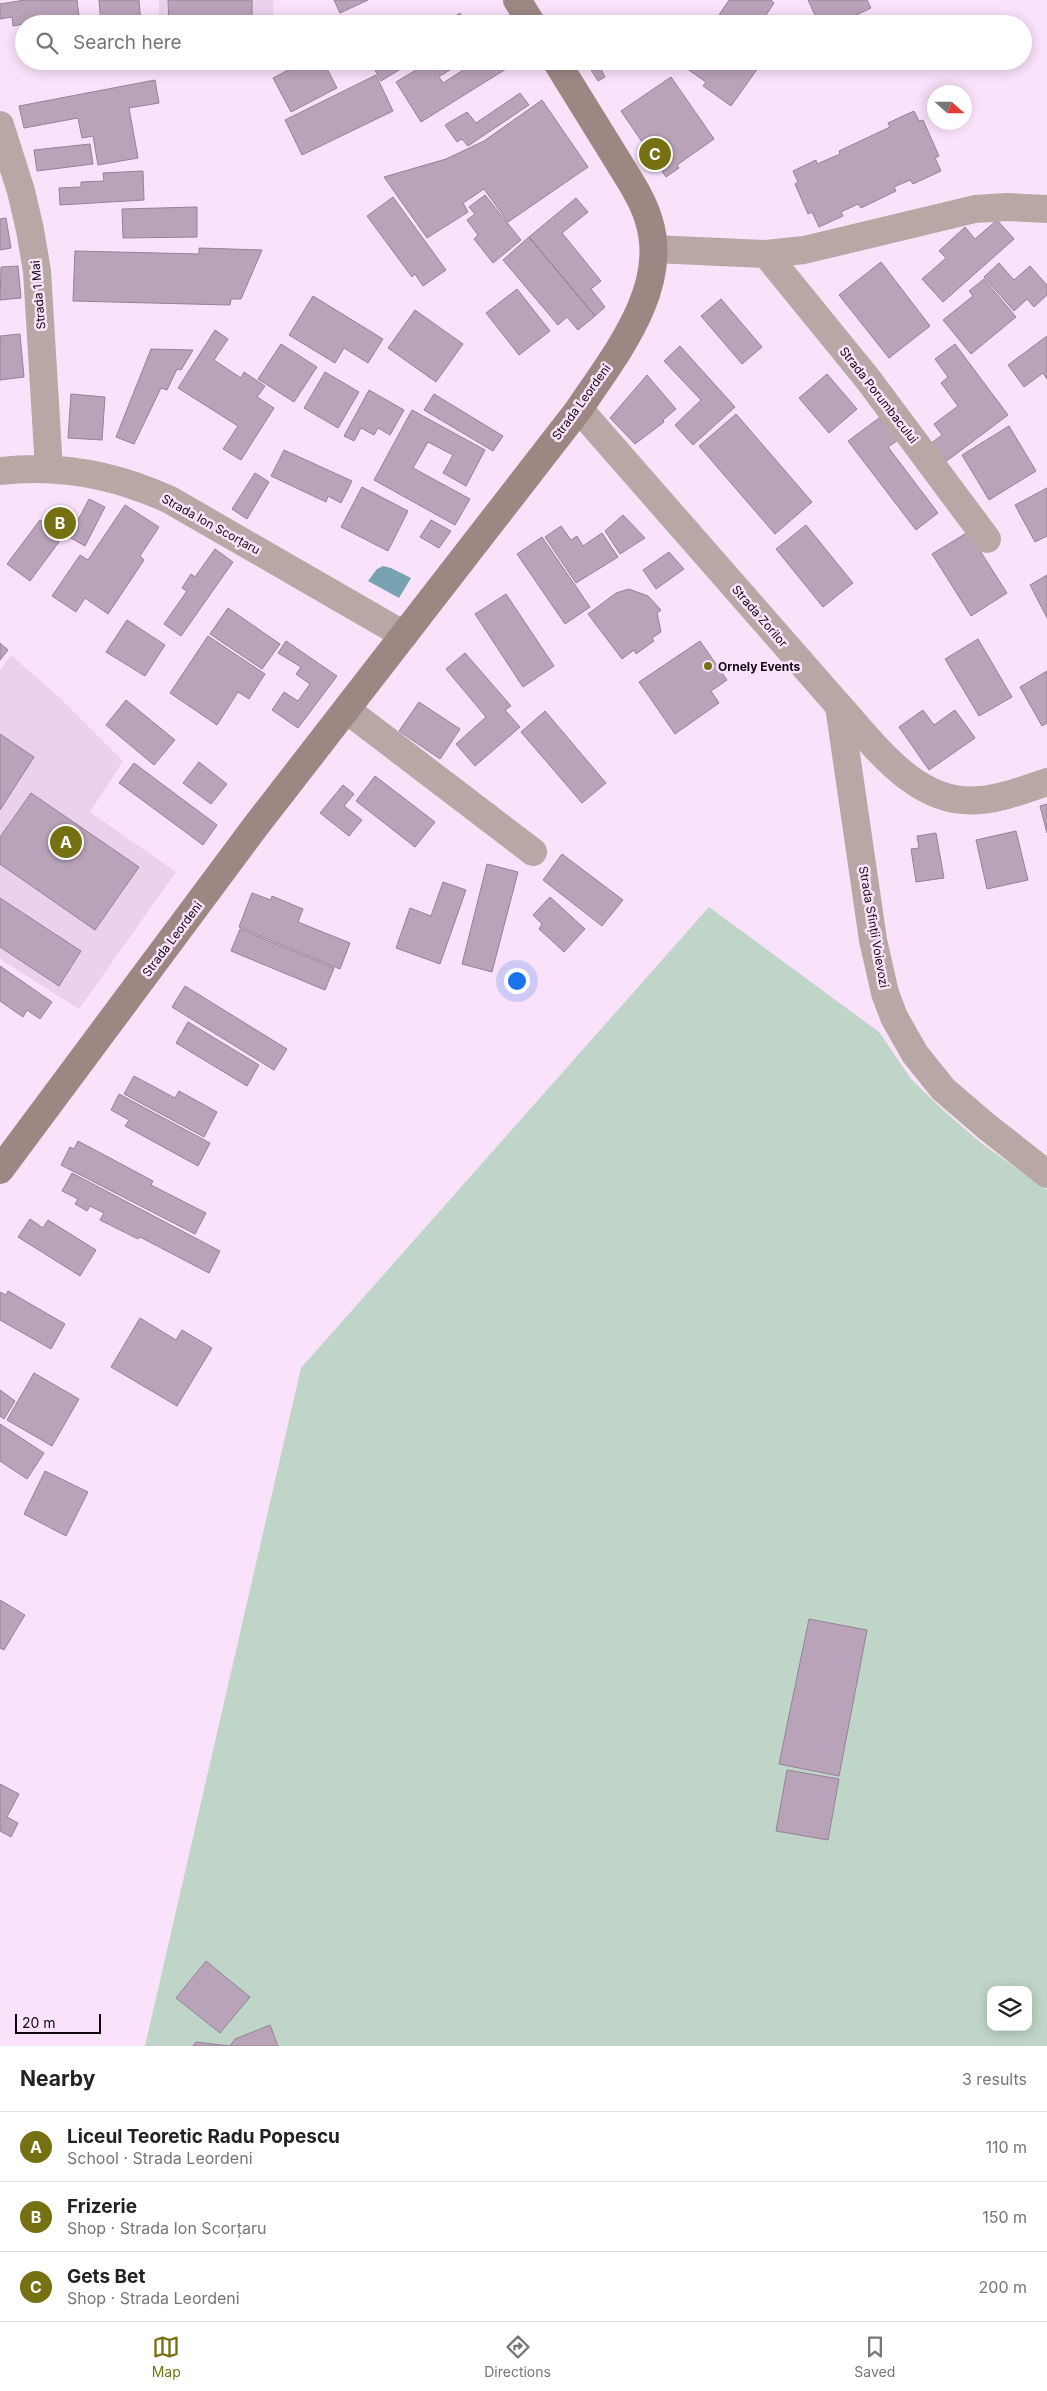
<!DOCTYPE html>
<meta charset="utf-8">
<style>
:root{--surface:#fff;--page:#f2f2f2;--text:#222;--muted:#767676;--line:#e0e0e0;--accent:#757113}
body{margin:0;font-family:Inter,sans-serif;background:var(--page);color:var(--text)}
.controls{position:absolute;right:15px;bottom:15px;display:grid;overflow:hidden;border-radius:10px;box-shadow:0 2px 12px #0003}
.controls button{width:45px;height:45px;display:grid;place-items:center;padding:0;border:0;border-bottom:1px solid var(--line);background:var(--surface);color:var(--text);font:25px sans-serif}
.compass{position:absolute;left:927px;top:85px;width:45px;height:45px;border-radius:50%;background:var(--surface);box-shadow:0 2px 12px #0003;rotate:111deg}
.scale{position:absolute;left:15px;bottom:12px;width:86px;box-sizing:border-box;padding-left:5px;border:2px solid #100911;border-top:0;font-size:14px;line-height:18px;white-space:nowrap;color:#100911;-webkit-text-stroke:4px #fae2fa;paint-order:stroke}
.you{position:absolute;left:516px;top:980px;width:18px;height:18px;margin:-12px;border:4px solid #fff;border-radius:50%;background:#1a73e8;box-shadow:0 0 0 8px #1a73e833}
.badge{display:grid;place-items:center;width:32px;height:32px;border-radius:50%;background:var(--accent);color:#fff;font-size:16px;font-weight:700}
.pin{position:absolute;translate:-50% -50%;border:2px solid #fff;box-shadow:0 1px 5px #0006}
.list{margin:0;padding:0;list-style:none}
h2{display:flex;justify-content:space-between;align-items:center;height:65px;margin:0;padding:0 20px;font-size:21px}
h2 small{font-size:16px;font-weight:400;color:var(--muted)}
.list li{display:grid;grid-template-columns:32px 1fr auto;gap:15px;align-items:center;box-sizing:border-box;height:70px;padding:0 20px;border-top:1px solid var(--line)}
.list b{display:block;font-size:19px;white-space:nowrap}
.list p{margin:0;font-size:16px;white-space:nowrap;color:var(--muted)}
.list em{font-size:16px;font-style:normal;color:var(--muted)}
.icon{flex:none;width:28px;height:28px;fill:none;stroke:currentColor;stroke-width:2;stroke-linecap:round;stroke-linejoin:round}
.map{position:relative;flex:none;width:1047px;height:2046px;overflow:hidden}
.search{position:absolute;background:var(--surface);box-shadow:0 2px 12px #0003;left:15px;right:15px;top:15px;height:55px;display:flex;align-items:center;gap:12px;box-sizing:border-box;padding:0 18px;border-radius:28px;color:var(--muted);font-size:19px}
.sheet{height:275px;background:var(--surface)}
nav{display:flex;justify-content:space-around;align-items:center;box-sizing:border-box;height:70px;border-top:1px solid var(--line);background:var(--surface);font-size:14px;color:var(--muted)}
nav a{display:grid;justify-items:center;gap:2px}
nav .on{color:var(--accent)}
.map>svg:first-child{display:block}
</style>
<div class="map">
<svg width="1047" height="2046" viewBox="0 0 1047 2046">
<rect width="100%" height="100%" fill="#fae2fa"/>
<path fill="#ecd1ed" d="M159,0H273L274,24H159Z
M11,655L57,695L123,761L90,812L176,872L79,1009L0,959V671Z"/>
<path fill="#bed5c7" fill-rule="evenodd" d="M709,907L879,1032L911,1079L942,1109L981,1143L1047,1190V2046H145L301,1368ZM991,1990H1028V2027H991Z"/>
<path fill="#78a2b1" d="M383,566L391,568L411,578L399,598L368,581L377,569Z"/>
<path fill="#b9a3b9" stroke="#968197" d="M25,0H77L79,17L57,20V23L24,24L13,26L12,17L0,19V4Z
M99,0H139L141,24H101Z
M168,0H252V24H169Z
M334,0H368L340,13Z
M729,0H771L774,3L766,15L778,24H713Z
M808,0H867L871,8L838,24H819Z
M460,13L466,24H432L443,17L446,22Z
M305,61H323L337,88L291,112L273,78Z
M370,61H414L381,81Z
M431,61H465L440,76Z
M477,61H512L514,64L421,122L396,82L429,62L443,83Z
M686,61H763L731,106L703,86L706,82L683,66Z
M598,63L605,77L598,81L590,68Z
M376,75L393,111L302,155L285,120Z
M671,77L714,139L677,165L679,168L666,177L621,111Z
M155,80L159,103L129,108L138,158L98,165L93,136L82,138L78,118L24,128L19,106Z
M520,93L529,105L468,146L462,139L457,142L445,125L467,112L476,123Z
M542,100L588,167L508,222L484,189L463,203L468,212L427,238L384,177L446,159L484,141Z
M914,111L919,121L923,120L939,156L935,158L941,171L913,184L910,180L894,187L896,191L861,208L858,204L841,212L843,216L819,227L812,212L808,214L795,184L798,182L793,171L816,160L817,164L840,154L839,151L890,127L888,123Z
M90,144L93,164L37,171L34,150Z
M143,171L144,200L60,205L59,188L81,187V182L104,181L103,173Z
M485,195L521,240L493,263L474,239L478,235L467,220L475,214L469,207Z
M393,197L446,270L423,286L415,274L412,277L367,216Z
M576,198L588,212L562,233L601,281L591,289L605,307L595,316L529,237Z
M197,207V237L123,238L122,209Z
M6,218L11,248L0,250V219Z
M997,220L1014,239L943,302L922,279L946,258L939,251L965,227L975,239Z
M529,237L595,316L578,330L567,317L558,325L503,260Z
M199,248L262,250L241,299H231L230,305L73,301L75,251L199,254Z
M881,262L930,326L889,358L839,295Z
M999,263L1014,280L1030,266L1047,285V295L1034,307L1027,299L1014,311L984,277Z
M18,266L21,298L0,300L1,267Z
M984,279L1016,317L971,354L943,320L973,296L969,291Z
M517,289L550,331L519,355L486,313Z
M313,296L383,339L368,363L344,348L335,363L289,335Z
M721,299L762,347L742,364L701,316Z
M415,310L463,344L436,382L388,348Z
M215,330L228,339L214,360L241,378L244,372L265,386L257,397L274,408L241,460L223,449L238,426L178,388Z
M20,334L24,377L0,380V336Z
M1047,336V379L1043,373L1024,387L1008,365Z
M281,344L317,367L294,402L258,379Z
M955,344L1008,415L944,463L930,444L942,435L934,424L958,406L941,383L948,377L935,359Z
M680,346L735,407L693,445L675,425L701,400L664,361Z
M151,349L193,350L181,370L177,369L167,390L161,388L134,444L116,437Z
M325,372L359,392L338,428L304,408Z
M827,374L857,409L829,433L799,398Z
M647,375L676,409L663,420L664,422L635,444L610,418Z
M369,390L404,410L390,435L378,428L374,435L361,428L354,441L344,436Z
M71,394L105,397L102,440L68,438Z
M434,394L503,436L493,451L424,410Z
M412,410L485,450L466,486L443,473L453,455L428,442L413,468L470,499L455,525L374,480Z
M736,414L812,502L775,534L699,446Z
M883,415L901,438L888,447L938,513L916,530L848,441Z
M1009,426L1036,471L989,500L962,455Z
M284,450L352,481L341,503L328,496L326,502L271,476Z
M255,473L269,482L247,519L232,509Z
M362,487L408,511L388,551L341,527Z
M1047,488V536L1035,542L1015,505Z
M89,499L105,507L85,546L69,537Z
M125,505L159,527L140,556L144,560L108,614L85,598L76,612L52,596L80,555L88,560Z
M56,511L73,523L30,581L7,564L40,520L46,524Z
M623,515L645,538L620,554L605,531Z
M431,520L451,531L439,548L420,537Z
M806,525L853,583L823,607L776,549Z
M561,526L571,540L577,536L583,546L602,533L618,557L576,583L545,537Z
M968,532L1007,593L971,616L932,554Z
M542,537L590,607L565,624L517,554Z
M215,549L233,562L181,636L164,624L187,591L182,588L191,574L195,577Z
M669,552L684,569L656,589L643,570Z
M1047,575V618L1030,585Z
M629,589L648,596L661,610L657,613L661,632L652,638L654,641L636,654L634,650L622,659L588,614L616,593Z
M506,594L554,666L523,687L475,614Z
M228,608L280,644L262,669L210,634Z
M127,620L165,645L145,676L106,652Z
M208,636L265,674L249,699L238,692L217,725L170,693Z
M978,639L1012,697L979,716L945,659Z
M286,641L337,676L298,728L272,710L284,692L298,701L310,684L296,674L301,667L278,653Z
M700,641L727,680L711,691L719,703L675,734L639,682Z
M0,643L8,650L0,660Z
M465,653L511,706L505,710L520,727L475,766L456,744L486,717L446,669Z
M1047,671V723L1042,726L1020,687Z
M126,700L175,740L154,765L106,725Z
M419,702L460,729L440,759L399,731Z
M923,710L934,725L955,710L975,738L929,770L899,727Z
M545,711L606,783L582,803L521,732Z
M0,734L34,757L0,810Z
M199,762L227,784L211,804L183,783Z
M134,763L217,825L203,845L119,783Z
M375,776L435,822L415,847L356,801Z
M343,785L354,794L344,806L362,820L349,836L320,813Z
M31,793L139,867L95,930L0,864V837Z
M1047,804V833L1040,806Z
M1016,831L1028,880L987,889L976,840Z
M936,833L944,878L916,882L911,849L919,848L917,836Z
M562,854L623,900L602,926L543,880Z
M487,864L518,872L492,972L462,964Z
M443,882L466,890L440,964L396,948L410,908L431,916Z
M252,893L271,900L272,896L303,909L298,922L350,943L340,969L239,927Z
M550,897L585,929L564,952L539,929L542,924L533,915Z
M0,898L81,951L59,986L0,947Z
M240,929L334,968L325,990L231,951Z
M0,966L52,1002L40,1019L27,1010L23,1017L0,1001Z
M185,986L287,1049L274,1070L172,1007Z
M188,1022L259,1065L247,1086L176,1043Z
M134,1076L175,1098L179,1091L217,1112L204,1137L124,1094Z
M119,1094L210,1143L198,1166L125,1126L129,1120L111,1110Z
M78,1141L153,1181L151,1185L206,1213L195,1234L61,1165L70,1147L74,1149Z
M72,1173L220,1251L209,1273L140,1237L138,1239L100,1220L104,1213L90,1206L87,1211L75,1204L78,1199L62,1191Z
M30,1219L43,1228L48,1220L96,1250L80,1276L18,1237Z
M8,1291L65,1324L51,1349L0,1320V1292L6,1295Z
M140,1318L176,1340L182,1330L212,1348L177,1406L111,1367Z
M34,1373L79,1399L52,1446L7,1420Z
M0,1390L15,1401L4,1419L0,1416Z
M0,1424L44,1453L27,1479L0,1461Z
M45,1471L88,1492L66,1536L24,1514Z
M0,1600L25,1615L4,1650L0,1648Z
M809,1619L867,1630L839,1776L779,1764Z
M787,1770L839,1779L828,1840L776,1831Z
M0,1784L19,1794L7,1817L18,1823L11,1837L0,1831Z
M206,1961L250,1997L220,2033L176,1998Z
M270,2025L278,2046H193L196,2042L230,2046L235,2039Z"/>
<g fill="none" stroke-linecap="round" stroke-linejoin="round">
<path stroke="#b7a8a5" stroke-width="28" d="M0,125L21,191L30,230L37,271L49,469
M654,249L766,254L804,250L975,209L1007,207L1047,209
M766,254L867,378L987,539
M0,471C59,464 116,475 170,500L404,635
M839,706C876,747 918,807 980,800C1003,798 1026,789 1047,782
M347,710L533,852"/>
<path stroke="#b7a8a5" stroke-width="28" d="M579,409L839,706L873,940L885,993L894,1017L915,1054L943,1089L986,1126L1047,1174"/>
<path stroke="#9d8783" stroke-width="28" d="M517,0L532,24
M0,1170L255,827L579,409C614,356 670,289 649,221C645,206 637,192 629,179L556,61"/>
</g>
<circle fill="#757113" stroke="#fae2fa" stroke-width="2" cx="708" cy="666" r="5"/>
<g text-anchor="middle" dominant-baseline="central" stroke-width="5" stroke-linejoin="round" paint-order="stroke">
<g font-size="12" fill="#100911" stroke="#fae2fa">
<text transform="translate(38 295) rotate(-95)">Strada 1 Mai</text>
<text transform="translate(879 395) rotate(52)">Strada Porumbacului</text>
<text transform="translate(581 402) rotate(-54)">Strada Leordeni</text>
<text transform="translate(211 524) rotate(29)">Strada Ion Scorțaru</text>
<text transform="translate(760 616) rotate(49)">Strada Zorilor</text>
<text transform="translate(874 927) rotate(80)">Strada Sfinții Voievozi</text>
<text transform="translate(172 939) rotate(-53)">Strada Leordeni</text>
</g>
<g font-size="12" font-weight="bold" fill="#100911" stroke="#fae2fa" text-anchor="start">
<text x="718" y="666">Ornely Events</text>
</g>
</g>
</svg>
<div class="controls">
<button><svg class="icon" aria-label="layers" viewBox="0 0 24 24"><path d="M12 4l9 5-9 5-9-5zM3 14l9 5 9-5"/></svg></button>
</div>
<svg class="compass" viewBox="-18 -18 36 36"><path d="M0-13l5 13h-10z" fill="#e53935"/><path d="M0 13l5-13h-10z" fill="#767676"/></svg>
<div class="scale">20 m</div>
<div class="you"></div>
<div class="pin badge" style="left:66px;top:842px">A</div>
<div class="pin badge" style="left:60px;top:523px">B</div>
<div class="pin badge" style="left:655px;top:154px">C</div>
<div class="search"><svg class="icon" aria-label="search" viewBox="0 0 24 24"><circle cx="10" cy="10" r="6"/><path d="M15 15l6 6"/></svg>Search here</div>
</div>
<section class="sheet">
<h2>Nearby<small>3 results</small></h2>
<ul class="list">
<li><span class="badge">A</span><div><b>Liceul Teoretic Radu Popescu</b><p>School · Strada Leordeni</p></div><em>110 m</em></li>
<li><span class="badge">B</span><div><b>Frizerie</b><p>Shop · Strada Ion Scorțaru</p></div><em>150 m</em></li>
<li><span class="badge">C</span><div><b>Gets Bet</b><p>Shop · Strada Leordeni</p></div><em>200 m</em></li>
</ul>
</section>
<nav>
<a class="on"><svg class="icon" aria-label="map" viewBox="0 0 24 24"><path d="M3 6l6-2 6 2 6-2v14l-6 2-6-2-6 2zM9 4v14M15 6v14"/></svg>Map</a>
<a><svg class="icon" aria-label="directions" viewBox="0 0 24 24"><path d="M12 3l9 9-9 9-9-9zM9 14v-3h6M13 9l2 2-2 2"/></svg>Directions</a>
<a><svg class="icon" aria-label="saved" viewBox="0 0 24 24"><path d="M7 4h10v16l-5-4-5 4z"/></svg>Saved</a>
</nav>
